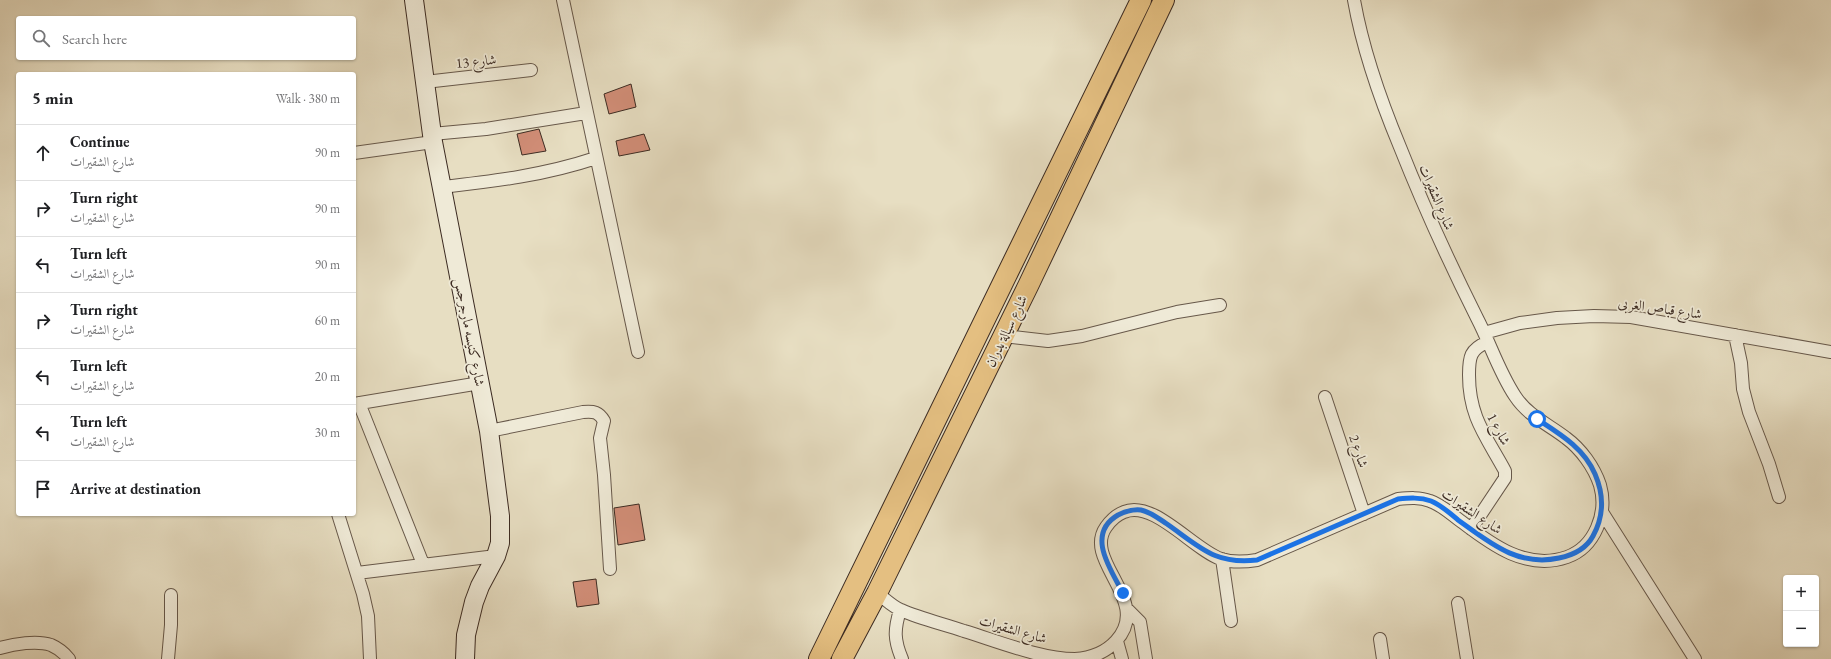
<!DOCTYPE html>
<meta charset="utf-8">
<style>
:root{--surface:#fff;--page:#f2f2f2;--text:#202124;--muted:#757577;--line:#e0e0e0}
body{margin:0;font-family:"EB Garamond",Amiri,serif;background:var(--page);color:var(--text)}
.controls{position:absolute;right:12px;bottom:12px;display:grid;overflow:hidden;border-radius:4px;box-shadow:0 1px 3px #0004}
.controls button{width:36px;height:36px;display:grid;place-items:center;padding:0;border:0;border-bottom:1px solid var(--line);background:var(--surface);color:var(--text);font:20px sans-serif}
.stop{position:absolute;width:12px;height:12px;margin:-9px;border:3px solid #1a73e8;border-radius:50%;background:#fff}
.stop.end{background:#1a73e8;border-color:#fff;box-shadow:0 1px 4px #0008}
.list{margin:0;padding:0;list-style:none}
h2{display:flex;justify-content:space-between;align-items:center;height:52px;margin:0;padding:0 16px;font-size:17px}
h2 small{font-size:13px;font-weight:400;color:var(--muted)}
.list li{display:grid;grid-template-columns:26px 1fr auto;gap:12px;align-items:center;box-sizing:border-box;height:56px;padding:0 16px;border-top:1px solid var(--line)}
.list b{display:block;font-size:15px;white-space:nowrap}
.list p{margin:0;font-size:13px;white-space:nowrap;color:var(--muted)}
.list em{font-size:13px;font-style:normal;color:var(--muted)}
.icon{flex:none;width:22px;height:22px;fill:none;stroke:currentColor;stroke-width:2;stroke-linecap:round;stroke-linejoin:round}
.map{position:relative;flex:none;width:1831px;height:659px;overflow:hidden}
.search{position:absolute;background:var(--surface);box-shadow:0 1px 3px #0004;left:16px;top:16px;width:340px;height:44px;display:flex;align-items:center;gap:10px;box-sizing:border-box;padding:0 14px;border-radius:4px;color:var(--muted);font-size:15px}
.panel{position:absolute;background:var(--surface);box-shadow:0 1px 3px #0004;left:16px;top:72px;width:340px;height:444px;border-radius:4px}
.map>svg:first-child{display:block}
</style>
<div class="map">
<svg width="1831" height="659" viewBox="0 0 1831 659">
<rect width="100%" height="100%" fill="#e7dec2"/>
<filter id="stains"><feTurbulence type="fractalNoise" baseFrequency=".005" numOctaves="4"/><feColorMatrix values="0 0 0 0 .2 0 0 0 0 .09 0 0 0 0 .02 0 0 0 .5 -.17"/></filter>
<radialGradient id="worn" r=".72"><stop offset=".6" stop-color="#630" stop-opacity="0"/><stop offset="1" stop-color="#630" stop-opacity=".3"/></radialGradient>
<path fill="#d28e78" stroke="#3c2b22" d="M631,84L636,107L609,114L604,94Z
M539,129L546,151L522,155L517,134Z
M644,134L650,150L619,156L616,141Z
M639,504L645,540L618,545L614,508Z
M596,579L599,604L577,607L573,582Z"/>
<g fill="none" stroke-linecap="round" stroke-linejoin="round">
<defs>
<path id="street" d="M563,0L638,352
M425,82L531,70
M432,134L486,129L586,113
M354,153L433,142
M442,187C496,181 545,175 596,158
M1484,333L1520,323L1557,318L1594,316L1631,317L1831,352
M1735,335L1741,363L1743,389L1749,412L1769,464L1779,497
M1004,336L1048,341L1082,336L1177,312L1220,305
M1325,397L1364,514
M359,403L423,564
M354,404L480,383
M489,431L583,412C594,411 599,412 604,421L600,438L604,475L610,569
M1602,512L1695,659
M338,514L363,594L368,616L370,659
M1471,529L1505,478V471C1486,436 1469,417 1469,375C1469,357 1470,349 1488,342
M1222,559L1231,621
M357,573L496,556
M877,593C884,598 893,607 901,610C921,619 944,624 964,631C997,641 1041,659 1075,659C1091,658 1105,653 1116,641C1153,601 1082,561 1106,527C1111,520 1116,515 1124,512C1153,499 1194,550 1221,559C1233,563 1245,562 1257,560L1398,499C1409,498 1420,497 1430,501C1442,505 1452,515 1462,522C1492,545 1527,571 1567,557C1595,547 1608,513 1600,485C1594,467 1581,449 1566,438C1548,424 1528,416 1515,396C1499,372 1490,343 1477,318C1449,262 1423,205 1400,147C1380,99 1363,51 1354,0
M1458,603L1467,659
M1127,609L1140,622L1146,659
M900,610C894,630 894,640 902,659
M1380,639L1383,659
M1117,641L1122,659
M0,648C14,644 37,640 51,645C58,648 65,654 69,659
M168,659L171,625V595"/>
<path id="secondary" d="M414,0L433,142L489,431L500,516V543L496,556L480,586L474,602L466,635L465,659"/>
<path id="primary" d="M819,659L1141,0
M842,659L877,593L1028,286L1164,0"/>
</defs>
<use href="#street" stroke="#67584a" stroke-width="14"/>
<use href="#secondary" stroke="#3c2b22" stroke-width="20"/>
<use href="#primary" stroke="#3c2b22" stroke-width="22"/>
<use href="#street" stroke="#efead7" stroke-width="12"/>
<use href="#secondary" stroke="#efead7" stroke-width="18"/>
<use href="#primary" stroke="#e4bf81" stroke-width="20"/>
</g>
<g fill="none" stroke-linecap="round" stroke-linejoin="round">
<path stroke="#1a73e8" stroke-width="5" d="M1123,593C1111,570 1085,534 1118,515C1124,512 1133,509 1141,510C1151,512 1159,519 1167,524C1200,547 1215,565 1257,560L1398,499C1409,498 1420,497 1431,501C1441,505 1450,513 1458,520C1490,543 1518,567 1559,558C1574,555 1586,549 1593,536C1604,516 1604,495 1595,474C1584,448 1560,434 1537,419"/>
</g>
<g text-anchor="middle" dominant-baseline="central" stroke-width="3.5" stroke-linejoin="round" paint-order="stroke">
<g font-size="14" fill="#3c2b22" stroke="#efead7">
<text transform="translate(476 61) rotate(-6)">شارع 13</text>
<text transform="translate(1437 197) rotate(67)">شارع الشقيرات</text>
<text transform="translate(1660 308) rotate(8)">شارع قباص الغربى</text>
<text transform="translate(1006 331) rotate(-64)">شارع سيالة بدران</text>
<text transform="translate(470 332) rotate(79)">شارع كنيسه مارجرجس</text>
<text transform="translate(1499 429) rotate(62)">شارع 1</text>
<text transform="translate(1359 451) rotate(72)">شارع 2</text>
<text transform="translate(1472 511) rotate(34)">شارع الشقيرات</text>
<text transform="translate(1013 629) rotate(16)">شارع الشقيرات</text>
</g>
</g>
<rect width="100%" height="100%" filter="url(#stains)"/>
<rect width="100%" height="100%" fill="url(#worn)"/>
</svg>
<div class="controls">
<button>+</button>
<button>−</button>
</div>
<div class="stop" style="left:1537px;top:419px"></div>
<div class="stop end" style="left:1123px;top:593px"></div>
<div class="search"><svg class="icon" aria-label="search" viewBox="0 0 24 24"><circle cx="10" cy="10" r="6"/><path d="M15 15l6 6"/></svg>Search here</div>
<section class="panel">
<h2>5 min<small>Walk · 380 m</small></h2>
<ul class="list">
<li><svg class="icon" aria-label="ahead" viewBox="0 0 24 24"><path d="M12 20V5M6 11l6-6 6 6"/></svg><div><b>Continue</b><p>شارع الشقيرات</p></div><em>90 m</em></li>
<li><svg class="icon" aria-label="right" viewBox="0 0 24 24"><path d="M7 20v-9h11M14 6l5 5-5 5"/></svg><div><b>Turn right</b><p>شارع الشقيرات</p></div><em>90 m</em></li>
<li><svg class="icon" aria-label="left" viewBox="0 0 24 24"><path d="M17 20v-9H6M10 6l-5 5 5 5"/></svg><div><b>Turn left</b><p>شارع الشقيرات</p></div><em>90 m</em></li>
<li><svg class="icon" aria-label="right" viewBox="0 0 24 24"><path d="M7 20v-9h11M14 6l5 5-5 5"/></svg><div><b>Turn right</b><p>شارع الشقيرات</p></div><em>60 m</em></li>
<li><svg class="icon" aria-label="left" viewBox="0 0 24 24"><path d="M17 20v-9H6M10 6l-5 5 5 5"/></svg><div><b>Turn left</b><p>شارع الشقيرات</p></div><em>20 m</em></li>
<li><svg class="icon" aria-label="left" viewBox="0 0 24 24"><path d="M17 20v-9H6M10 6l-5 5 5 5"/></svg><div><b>Turn left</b><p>شارع الشقيرات</p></div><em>30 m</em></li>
<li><svg class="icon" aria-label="arrive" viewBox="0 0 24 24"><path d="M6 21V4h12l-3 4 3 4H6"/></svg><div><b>Arrive at destination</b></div></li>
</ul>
</section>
</div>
